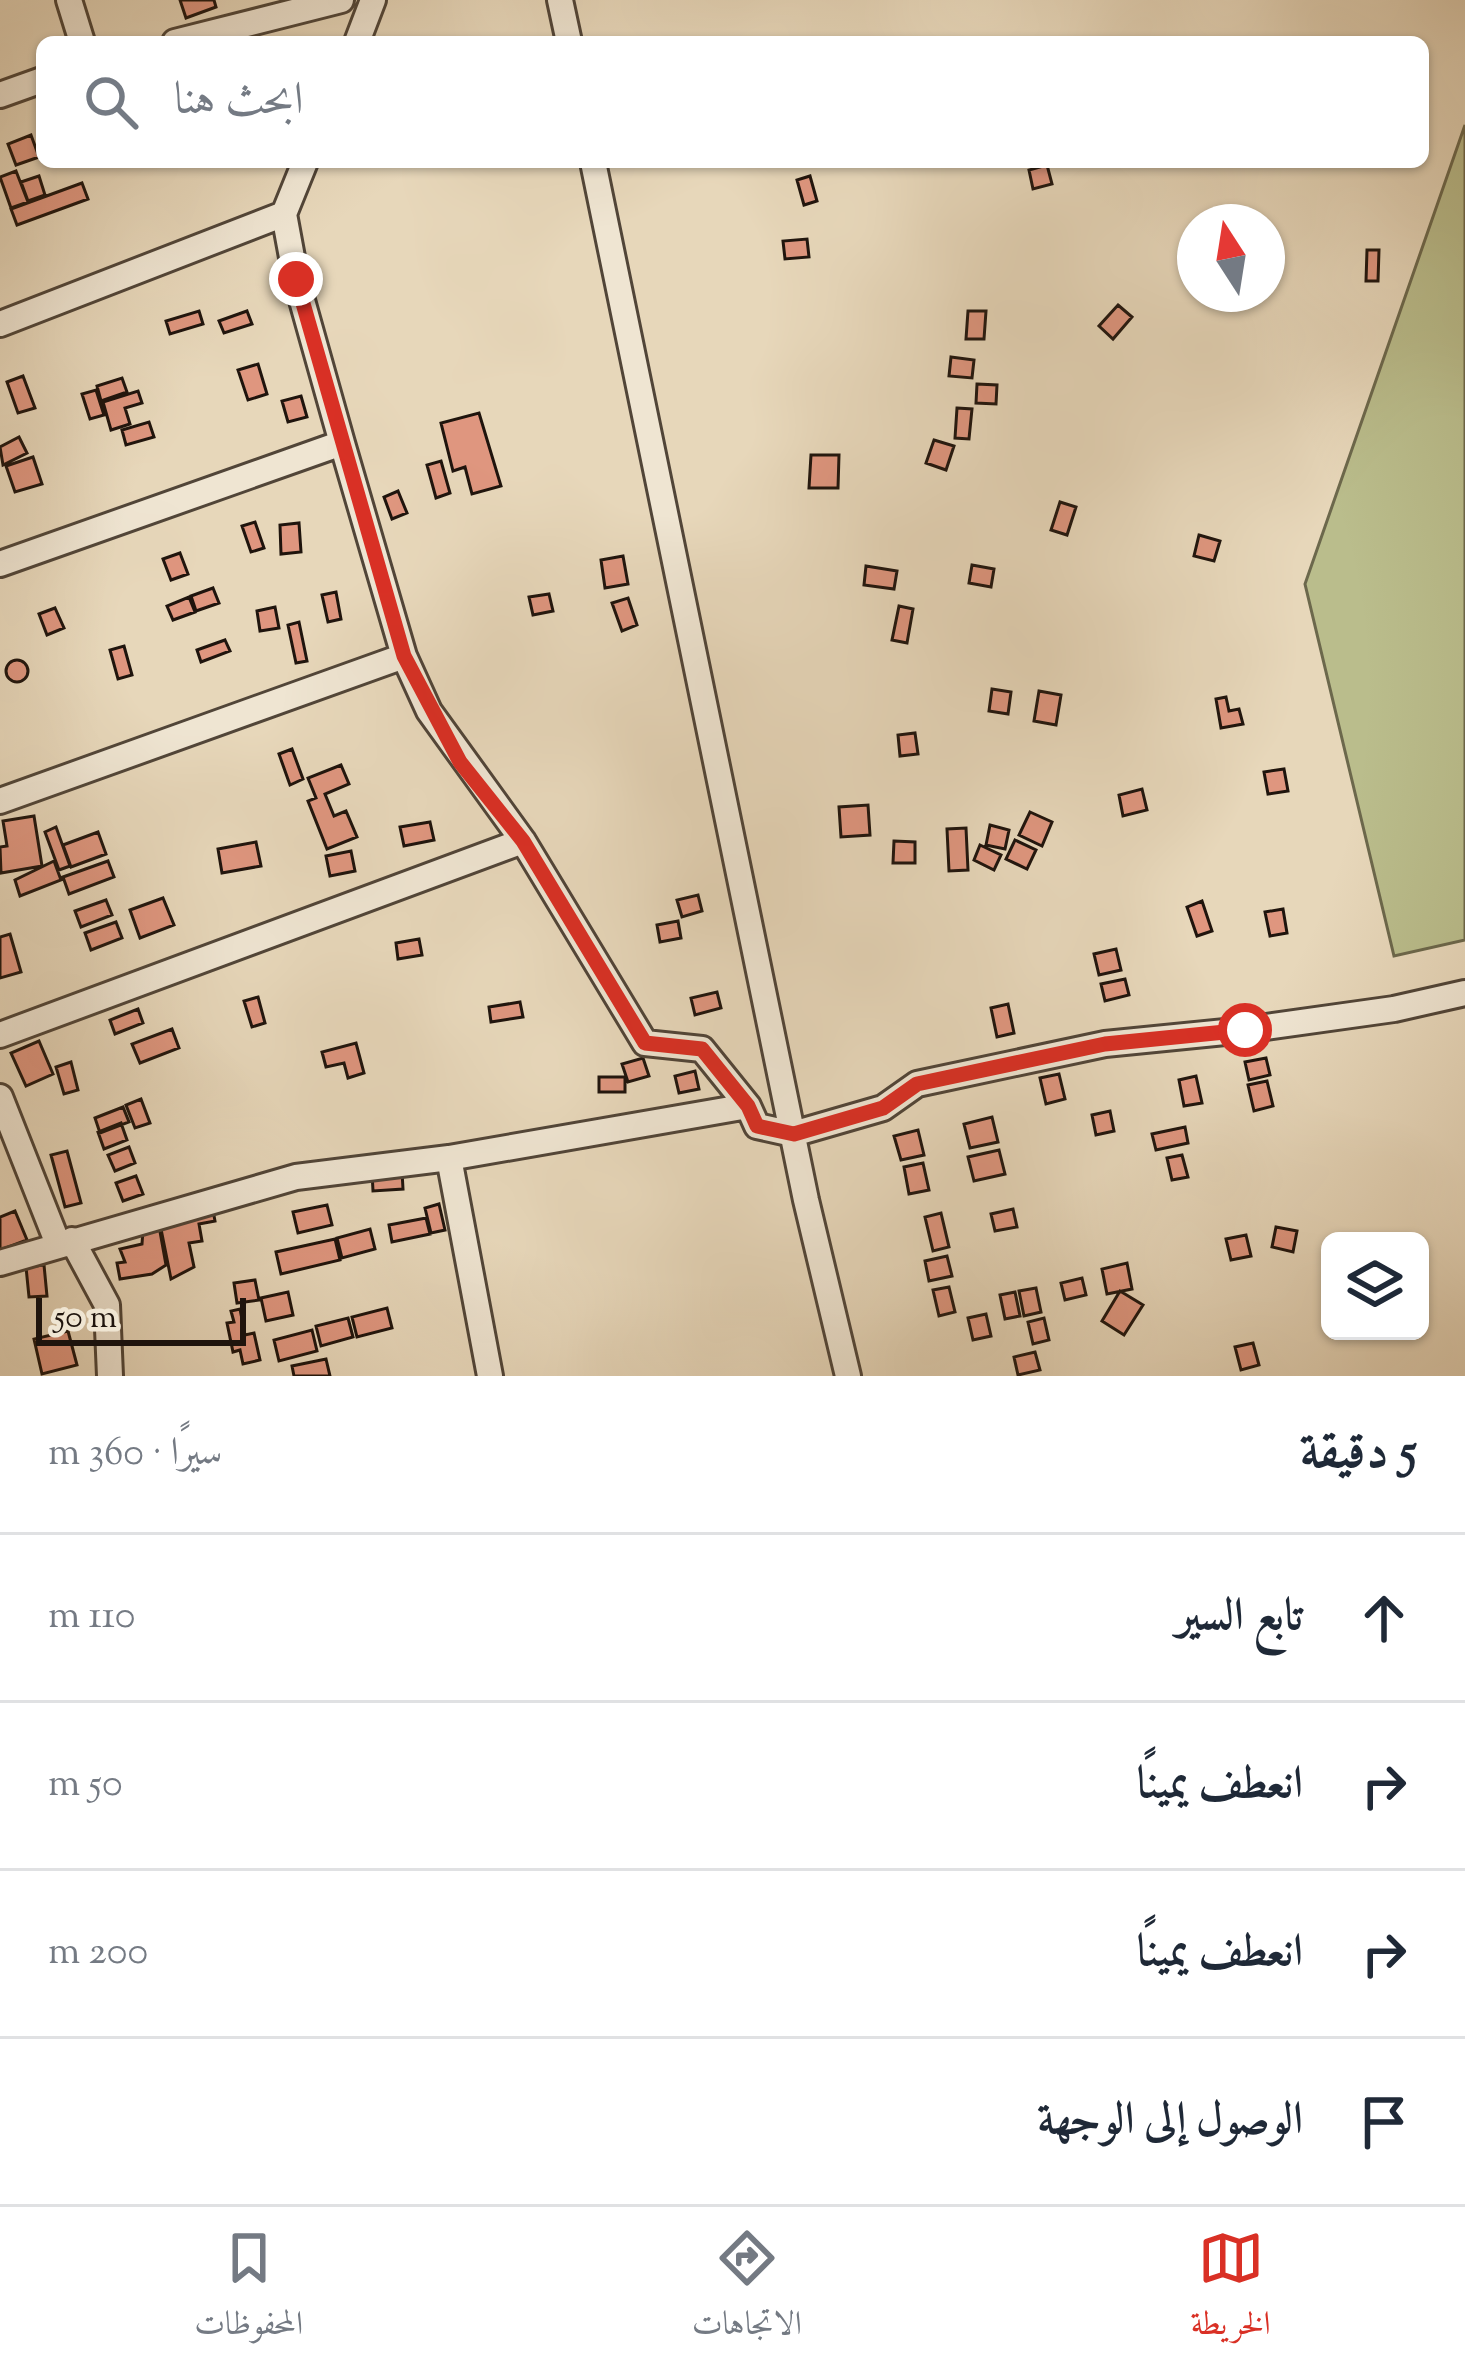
<!DOCTYPE html>
<html lang="ar">
<meta charset="utf-8">
<style>
:root{--surface:#fff;--page:#f6f6f7;--text:#1f2937;--muted:#747a83;--line:#e0e1e3;--accent:#d93025}
body{margin:0;font-family:"Sorts Mill Goudy",Amiri,serif;background:var(--page);color:var(--text);direction:rtl}
.controls{position:absolute;right:36px;bottom:36px;display:grid;overflow:hidden;border-radius:18px;box-shadow:0 3px 9px #0004}
.controls button{width:108px;height:108px;display:grid;place-items:center;padding:0;border:0;border-bottom:3px solid var(--line);background:var(--surface);color:var(--text);font:60px sans-serif}
.compass{position:absolute;left:1177px;top:204px;width:108px;height:108px;border-radius:50%;background:var(--surface);box-shadow:0 3px 9px #0004;rotate:348deg}
.scale{position:absolute;left:36px;bottom:30px;width:210px;box-sizing:border-box;padding-left:12px;border:6px solid #1f140d;border-top:0;font-size:33px;line-height:42px;white-space:nowrap;color:#1f140d;-webkit-text-stroke:9px #efe5d2;paint-order:stroke}
.stop{position:absolute;width:36px;height:36px;margin:-27px;border:9px solid #d93025;border-radius:50%;background:#fff}
.stop.end{background:#d93025;border-color:#fff;box-shadow:0 3px 12px #0008}
.list{margin:0;padding:0;list-style:none}
h2{display:flex;justify-content:space-between;align-items:center;height:156px;margin:0;padding:0 48px;font-size:51px}
h2 small{font-size:39px;font-weight:400;color:var(--muted)}
.list li{display:grid;grid-template-columns:78px 1fr auto;gap:36px;align-items:center;box-sizing:border-box;height:168px;padding:0 48px;border-top:3px solid var(--line)}
.list b{display:block;font-size:45px;white-space:nowrap}
.list em{font-size:39px;font-style:normal;color:var(--muted)}
.icon{flex:none;width:66px;height:66px;fill:none;stroke:currentColor;stroke-width:2;stroke-linecap:round;stroke-linejoin:round}
.map{position:relative;flex:none;width:1465px;height:1376px;overflow:hidden;direction:ltr}
.search{position:absolute;background:var(--surface);box-shadow:0 3px 9px #0004;left:36px;right:36px;top:36px;height:132px;display:flex;align-items:center;gap:30px;box-sizing:border-box;padding:0 42px;border-radius:18px;color:var(--muted);font-size:45px}
.sheet{height:828px;background:var(--surface)}
nav{display:flex;justify-content:space-around;align-items:center;box-sizing:border-box;height:168px;border-top:3px solid var(--line);background:var(--surface);font-size:33px;color:var(--muted)}
nav a{display:grid;justify-items:center;gap:6px}
nav .on{color:var(--accent)}
.map>svg:first-child{display:block}
</style>
<div class="map">
<svg width="1465" height="1376" viewBox="0 0 1465 1376">
<rect width="100%" height="100%" fill="#e7d7ba"/>
<filter id="stains"><feTurbulence type="fractalNoise" baseFrequency=".00167" numOctaves="4"/><feColorMatrix values="0 0 0 0 .2 0 0 0 0 .09 0 0 0 0 .02 0 0 0 .5 -.17"/></filter>
<radialGradient id="worn" r=".72"><stop offset=".6" stop-color="#630" stop-opacity="0"/><stop offset="1" stop-color="#630" stop-opacity=".3"/></radialGradient>
<path fill="#babd8c" stroke="#6c684c" stroke-width="3" d="M1465,125V940L1394,956L1305,584Z"/>
<path fill="#df967f" stroke="#1f140d" stroke-width="3" d="M180,0H214L216,7L186,18Z
M31,135L39,157L16,165L8,144Z
M1047,165L1052,184L1033,189L1029,170Z
M16,171L28,202L11,208L0,177Z
M39,176L45,195L28,201L21,182Z
M810,176L817,201L804,205L797,180Z
M82,183L88,199L17,225L11,209Z
M807,239L809,257L785,259L783,241Z
M1367,250H1379L1378,281H1366Z
M1118,305L1132,317L1113,339L1099,326Z
M199,311L203,324L170,334L166,321Z
M247,311L252,324L224,333L219,321Z
M968,311H986L984,339H966Z
M951,357L974,360L972,378L949,376Z
M258,364L267,394L248,400L238,370Z
M23,376L35,408L18,413L7,382Z
M122,378L127,392L101,401L97,386Z
M977,384L997,385L996,404L976,403Z
M96,390L104,415L90,419L82,394Z
M138,391L142,403L125,408L130,424L111,430L103,402Z
M301,396L307,417L288,422L282,401Z
M957,408L972,409L969,439L955,438Z
M479,413L501,486L472,494L465,467L453,471L441,423Z
M149,422L154,437L126,445L122,430Z
M19,437L27,453L3,465L0,447Z
M934,440L954,446L946,470L926,463Z
M811,455H839L838,488H809Z
M33,457L42,484L15,492L6,466Z
M441,461L450,493L436,498L427,465Z
M398,491L407,513L392,519L384,497Z
M1060,502L1076,507L1067,535L1051,530Z
M255,522L264,548L251,552L242,526Z
M299,523L301,552L281,554L280,525Z
M1199,535L1220,541L1214,561L1194,556Z
M180,553L188,574L171,580L163,559Z
M623,556L628,584L605,588L601,560Z
M972,565L994,569L991,587L969,583Z
M866,566L897,571L894,589L864,585Z
M213,588L219,603L196,611L191,596Z
M336,592L341,619L328,622L322,595Z
M549,594L553,611L533,615L529,597Z
M189,597L195,612L173,620L167,606Z
M628,598L637,625L622,631L612,603Z
M899,606L913,609L907,643L892,640Z
M275,607L279,628L260,631L257,611Z
M55,608L64,628L47,635L39,614Z
M299,622L307,661L296,663L288,625Z
M225,640L230,651L201,662L197,650Z
M124,646L132,675L118,679L110,650Z
M6 671a11 11 0 1 1 22 0a11 11 0 1 1-22 0Z
M992,689L1011,692L1008,714L989,711Z
M1039,691L1061,695L1056,725L1034,721Z
M1226,697L1229,711L1239,709L1243,724L1221,728L1216,699Z
M915,733L918,754L900,756L898,735Z
M292,749L303,779L290,785L279,754Z
M341,765L349,784L325,794L334,816L346,811L357,837L327,849L308,801L316,798L308,778Z
M1284,769L1288,791L1268,794L1264,772Z
M1142,789L1147,810L1123,816L1119,795Z
M868,805L870,835L841,837L839,807Z
M1030,812L1052,822L1042,846L1019,835Z
M34,816L42,866L1,873L0,847L7,846L3,821Z
M430,822L434,840L404,846L400,827Z
M990,825L1009,830L1005,849L986,845Z
M56,827L70,866L59,870L45,832Z
M966,828L968,870L949,871L947,829Z
M98,832L106,854L71,867L63,845Z
M1015,840L1036,850L1027,869L1006,859Z
M894,841L915,842V863H893Z
M256,842L261,866L222,873L218,849Z
M980,845L1001,855L994,870L974,860Z
M351,851L355,871L330,876L326,856Z
M54,861L61,880L20,896L15,880Z
M108,861L114,877L69,894L63,877Z
M698,895L702,911L682,917L677,900Z
M163,898L174,925L140,938L130,910Z
M106,900L112,915L81,927L75,911Z
M1202,901L1212,931L1197,936L1187,907Z
M1283,909L1287,933L1270,936L1265,912Z
M678,921L681,938L660,942L657,925Z
M116,922L122,938L91,950L85,933Z
M10,934L21,972L0,978V937Z
M419,939L422,955L398,959L396,943Z
M1116,949L1121,970L1099,975L1094,954Z
M1125,979L1129,995L1105,1001L1101,984Z
M717,992L721,1008L695,1015L691,998Z
M258,997L265,1023L252,1027L244,1001Z
M520,1002L523,1017L491,1022L489,1007Z
M1008,1004L1014,1033L997,1037L991,1008Z
M138,1009L143,1023L115,1034L110,1020Z
M172,1029L179,1048L140,1063L132,1044Z
M39,1041L53,1074L26,1086L11,1053Z
M356,1043L364,1073L348,1078L344,1063L326,1067L322,1052Z
M643,1058L649,1076L628,1082L622,1064Z
M1266,1058L1270,1075L1249,1080L1245,1062Z
M71,1062L78,1090L64,1094L56,1067Z
M695,1071L699,1089L679,1093L675,1076Z
M1059,1074L1065,1099L1046,1104L1040,1078Z
M1196,1076L1202,1103L1184,1106L1179,1080Z
M599,1077H625V1092H599Z
M1267,1081L1273,1106L1254,1111L1248,1085Z
M141,1099L150,1123L135,1128L126,1105Z
M123,1107L129,1122L100,1133L95,1118Z
M1110,1111L1114,1131L1096,1135L1092,1115Z
M992,1117L998,1142L970,1148L964,1124Z
M121,1123L127,1140L104,1149L98,1132Z
M1185,1127L1188,1143L1156,1150L1152,1134Z
M918,1130L924,1155L901,1160L894,1136Z
M129,1147L135,1163L115,1171L108,1155Z
M999,1150L1005,1174L974,1181L968,1157Z
M67,1151L81,1203L65,1207L51,1155Z
M1182,1155L1188,1177L1172,1180L1167,1158Z
M923,1163L929,1190L909,1194L904,1167Z
M402,1171L403,1189L373,1191L372,1172Z
M136,1176L143,1194L123,1201L116,1183Z
M439,1204L445,1230L431,1233L425,1208Z
M212,1205L215,1221L199,1224L202,1241L189,1243L194,1267L171,1279L159,1219Z
M327,1205L332,1225L298,1233L293,1212Z
M1013,1209L1017,1227L995,1231L991,1214Z
M15,1211L27,1240L0,1250V1217Z
M941,1213L949,1247L933,1251L925,1217Z
M426,1218L430,1234L392,1242L389,1225Z
M159,1226L166,1265L152,1274L120,1279L117,1263L125,1262L120,1249L142,1244L143,1230Z
M1276,1227L1297,1231L1293,1252L1272,1247Z
M370,1229L375,1249L342,1258L337,1238Z
M1246,1235L1251,1256L1231,1260L1226,1239Z
M335,1239L340,1260L281,1274L276,1252Z
M947,1256L952,1276L929,1281L925,1261Z
M1127,1263L1132,1289L1107,1294L1102,1269Z
M44,1265L47,1296L29,1297L26,1267Z
M1082,1278L1086,1295L1065,1300L1061,1283Z
M255,1280L259,1300L237,1303L234,1283Z
M949,1287L955,1312L939,1316L933,1290Z
M1036,1288L1041,1312L1024,1316L1019,1291Z
M1120,1291L1143,1305L1124,1335L1102,1321Z
M288,1292L293,1315L266,1321L261,1298Z
M1015,1292L1020,1316L1005,1319L1000,1295Z
M387,1308L392,1328L357,1337L352,1317Z
M240,1309L245,1335L254,1333L260,1360L243,1364L240,1350L233,1352L227,1323L234,1322L231,1311Z
M986,1314L991,1336L973,1340L968,1318Z
M348,1318L353,1337L321,1346L316,1326Z
M1044,1318L1049,1340L1033,1344L1028,1322Z
M312,1330L317,1351L279,1361L274,1340Z
M68,1331L77,1365L42,1374L34,1339Z
M1253,1343L1259,1365L1241,1370L1235,1347Z
M1035,1352L1040,1370L1018,1375L1014,1357Z
M326,1359L330,1376H294L292,1366Z"/>
<g fill="none" stroke-linecap="round" stroke-linejoin="round">
<defs>
<path id="minor" d="M69,0L82,42
M560,0L569,42
M175,42L341,0
M357,42L373,0
M0,95L42,80
M593,162L806,1200L848,1376
M0,324L284,214
M342,443L404,656L429,711L523,841L645,1043L702,1049L748,1106L757,1126L793,1134L883,1108L917,1084L1105,1044L1245,1030L1394,1009L1465,993
M0,564L342,443L296,279L284,214L305,162
M0,801L404,656
M0,1035L523,841
M0,1097L58,1244
M449,1158L490,1376
M72,1240L107,1305L110,1376
M0,1263L296,1177L449,1158L748,1106"/>
</defs>
<use href="#minor" stroke="#514538" stroke-width="30"/>
<use href="#minor" stroke="#efe5d2" stroke-width="24"/>
</g>
<g fill="none" stroke-linecap="round" stroke-linejoin="round">
<path stroke="#d93025" stroke-width="15" d="M296,279L404,656L460,762L523,841L645,1043L702,1049L748,1106L757,1126L794,1134L883,1108L917,1084L1105,1044L1245,1030"/>
</g>
<rect width="100%" height="100%" filter="url(#stains)"/>
<rect width="100%" height="100%" fill="url(#worn)"/>
</svg>
<div class="controls">
<button><svg class="icon" aria-label="layers" viewBox="0 0 24 24"><path d="M12 4l9 5-9 5-9-5zM3 14l9 5 9-5"/></svg></button>
</div>
<svg class="compass" viewBox="-18 -18 36 36"><path d="M0-13l5 13h-10z" fill="#e53935"/><path d="M0 13l5-13h-10z" fill="#747a83"/></svg>
<div class="scale">50 m</div>
<div class="stop" style="left:1245px;top:1030px"></div>
<div class="stop end" style="left:296px;top:279px"></div>
<div class="search"><svg class="icon" aria-label="search" viewBox="0 0 24 24"><circle cx="10" cy="10" r="6"/><path d="M15 15l6 6"/></svg>ابحث هنا</div>
</div>
<section class="sheet">
<h2>5 دقيقة<small>سيرًا · 360 m</small></h2>
<ul class="list">
<li><svg class="icon" aria-label="ahead" viewBox="0 0 24 24"><path d="M12 20V5M6 11l6-6 6 6"/></svg><div><b>تابع السير</b></div><em>110 m</em></li>
<li><svg class="icon" aria-label="right" viewBox="0 0 24 24"><path d="M7 20v-9h11M14 6l5 5-5 5"/></svg><div><b>انعطف يمينًا</b></div><em>50 m</em></li>
<li><svg class="icon" aria-label="right" viewBox="0 0 24 24"><path d="M7 20v-9h11M14 6l5 5-5 5"/></svg><div><b>انعطف يمينًا</b></div><em>200 m</em></li>
<li><svg class="icon" aria-label="arrive" viewBox="0 0 24 24"><path d="M6 21V4h12l-3 4 3 4H6"/></svg><div><b>الوصول إلى الوجهة</b></div></li>
</ul>
</section>
<nav>
<a class="on"><svg class="icon" aria-label="map" viewBox="0 0 24 24"><path d="M3 6l6-2 6 2 6-2v14l-6 2-6-2-6 2zM9 4v14M15 6v14"/></svg>الخريطة</a>
<a><svg class="icon" aria-label="directions" viewBox="0 0 24 24"><path d="M12 3l9 9-9 9-9-9zM9 14v-3h6M13 9l2 2-2 2"/></svg>الاتجاهات</a>
<a><svg class="icon" aria-label="saved" viewBox="0 0 24 24"><path d="M7 4h10v16l-5-4-5 4z"/></svg>المحفوظات</a>
</nav>
